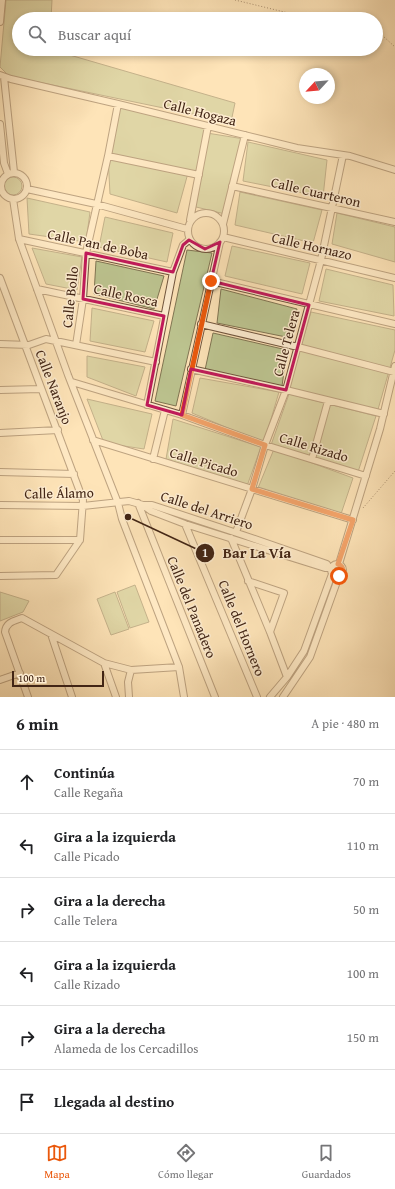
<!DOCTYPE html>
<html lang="es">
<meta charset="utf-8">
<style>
:root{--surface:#fff;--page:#f2f2f2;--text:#202124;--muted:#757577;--line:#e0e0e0;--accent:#ea580c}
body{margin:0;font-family:"Gentium Book Plus",serif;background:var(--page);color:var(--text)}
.compass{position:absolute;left:299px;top:68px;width:36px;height:36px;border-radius:50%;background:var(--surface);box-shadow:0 2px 6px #0003;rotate:244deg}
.scale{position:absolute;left:12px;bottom:10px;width:92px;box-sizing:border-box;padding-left:4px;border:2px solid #422515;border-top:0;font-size:11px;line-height:14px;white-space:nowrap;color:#422515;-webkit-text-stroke:3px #feedd1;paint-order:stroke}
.stop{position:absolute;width:12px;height:12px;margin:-9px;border:3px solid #ea580c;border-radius:50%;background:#fff}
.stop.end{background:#ea580c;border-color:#fff;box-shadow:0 1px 4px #0008}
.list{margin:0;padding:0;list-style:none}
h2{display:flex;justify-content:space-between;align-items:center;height:52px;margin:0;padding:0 16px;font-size:17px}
h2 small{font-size:13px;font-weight:400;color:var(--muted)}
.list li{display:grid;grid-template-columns:26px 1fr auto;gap:12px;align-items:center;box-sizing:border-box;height:64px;padding:0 16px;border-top:1px solid var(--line)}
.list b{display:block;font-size:15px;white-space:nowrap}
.list p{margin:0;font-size:13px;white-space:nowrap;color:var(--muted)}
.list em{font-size:13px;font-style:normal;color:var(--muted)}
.icon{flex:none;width:22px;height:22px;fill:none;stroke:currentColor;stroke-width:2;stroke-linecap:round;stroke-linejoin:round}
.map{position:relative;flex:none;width:395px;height:697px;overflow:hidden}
.search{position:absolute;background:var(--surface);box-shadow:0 2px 6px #0003;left:12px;right:12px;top:12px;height:44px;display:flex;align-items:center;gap:10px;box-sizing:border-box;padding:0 14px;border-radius:22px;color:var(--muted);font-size:15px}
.sheet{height:436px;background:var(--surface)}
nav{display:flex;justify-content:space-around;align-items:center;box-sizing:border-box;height:56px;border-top:1px solid var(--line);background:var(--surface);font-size:11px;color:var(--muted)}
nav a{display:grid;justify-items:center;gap:2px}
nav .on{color:var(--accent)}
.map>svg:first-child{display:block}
</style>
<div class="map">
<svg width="395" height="697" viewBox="0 0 395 697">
<rect width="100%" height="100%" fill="#fee4b8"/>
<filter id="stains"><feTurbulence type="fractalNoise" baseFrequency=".005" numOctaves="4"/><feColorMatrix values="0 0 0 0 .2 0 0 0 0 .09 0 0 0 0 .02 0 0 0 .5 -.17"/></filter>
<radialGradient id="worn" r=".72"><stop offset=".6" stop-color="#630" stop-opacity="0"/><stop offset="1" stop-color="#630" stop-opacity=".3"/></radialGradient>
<path fill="#bdc591" stroke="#807553" d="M6,0H52L51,19H19V49H49L235,103L231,122L9,76L0,67Z
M118,104L208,126L207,133L244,139L225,214L192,206L199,175L188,173L177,213L110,194L108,156Z
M248,142L327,160L323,197L243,181Z
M4 186a9 9 0 1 1 18 0a9 9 0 1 1-18 0Z
M240,192L322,210L313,243L235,225Z
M27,198L90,212L86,242L29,234Z
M337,213L395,227V262L332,244Z
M105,217L173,233L167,262L99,247Z
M232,246L310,263L302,294L225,276Z
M32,248L82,257L77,290L46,284Z
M187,250L212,253L176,406L155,401Z
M96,261L164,276L154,309L94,294Z
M326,269L393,285L394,316L319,301Z
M221,289L297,309L291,338L217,323Z
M92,308L154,321L145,352L90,341Z
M311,312L395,330V350L377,413L288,391Z
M213,333L287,350L282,386L205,370Z
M87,356L145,367L136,396L87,377Z
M200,378L279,392L264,443L192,413Z
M289,394L376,416L358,472L271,445Z
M87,399L152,414L144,449L104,443Z
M173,419L261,447L247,486L166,459Z
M274,449L353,478L341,514L258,488Z
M135,585L149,622L130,628L117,592Z
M0,592L29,601L23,612L0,621Z
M115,592L129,629L111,635L97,599Z"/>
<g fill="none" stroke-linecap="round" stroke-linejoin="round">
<defs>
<path id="street" d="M0,22L2,0
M0,75L11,79L118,104L297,148L350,156L395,170
M4,77L14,172
M0,124L4,163L8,174
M108,156L199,175
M1 186a13 13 0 1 1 26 0a13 13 0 1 1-26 0Z
M232,186L395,222
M27,189L96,204L187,229
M13,199L19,239L68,375L118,503L122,519L179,667L184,697
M188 231a18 18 0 1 1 36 0a18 18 0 1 1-36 0Z
M190,220L208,126
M223,224L245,135
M223,237L395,278
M19,239L173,272
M0,278L83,500L80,540L56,575L0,576
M211,281L395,324
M37,289L164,316
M201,324L298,347L394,372
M0,344L29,345L46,339L156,362
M76,345L83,299L86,253L108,156L118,104
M191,369L286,390L384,414
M72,382L182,415L265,445L366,476
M0,390L41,389
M147,405L173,272L183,245L189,240
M182,415L220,242
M0,433L58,430
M93,440L353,520
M153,459L165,410
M312,459L328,401
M0,472L74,474
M138,503L215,697
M0,505L83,506L129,501L143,505L151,511L185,524L325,568H331
M143,505H152L243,535L327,564L328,567
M185,524L257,697
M236,532L252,489L265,445L286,390L321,260L343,155
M231,538L270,632L287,677
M0,540H80
M331 570a6 6 0 1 1 12 0a6 6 0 1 1-12 0Z
M339,564L380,429L395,366
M248,581L284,593L270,632
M51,634L72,697
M104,663L116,697
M0,680L20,673
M28,697L5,632C6,622 14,621 22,618L104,663L131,670L179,667
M129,697L128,682L131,670
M270,697L287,677L304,651L332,574
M283,697L310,657L339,576"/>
</defs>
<use href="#street" stroke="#71553e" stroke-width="8"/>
<path stroke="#422515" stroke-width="1" stroke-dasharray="1 2" stroke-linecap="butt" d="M235,0L313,19
M376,34L383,36L395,47
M363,508L395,471"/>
<use href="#street" stroke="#feedd1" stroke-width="6"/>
</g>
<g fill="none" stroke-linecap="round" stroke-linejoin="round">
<path stroke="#ea580c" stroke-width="5" d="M211,281L182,415L265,445L252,489L353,520L338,564C344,567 345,573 339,576"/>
</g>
<path d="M0 0H395V697H0ZM189,240L205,249L220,242L211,281L309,305L286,390L191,369L182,415L147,405L164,316L83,299L86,253L173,272L183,245Z" fill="#fee4b8" fill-opacity=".55" fill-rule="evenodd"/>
<path fill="none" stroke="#c2185b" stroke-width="3" stroke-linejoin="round" d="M189,240L205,249L220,242L211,281L309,305L286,390L191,369L182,415L147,405L164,316L83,299L86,253L173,272L183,245Z"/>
<g text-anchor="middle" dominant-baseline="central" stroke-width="3" stroke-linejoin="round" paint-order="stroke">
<g font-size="14" fill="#422515" stroke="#feedd1">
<text transform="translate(200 112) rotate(14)">Calle Hogaza</text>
<text transform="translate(316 192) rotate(13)">Calle Cuarteron</text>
<text transform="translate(98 244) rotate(12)">Calle Pan de Boba</text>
<text transform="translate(312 246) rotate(13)">Calle Hornazo</text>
<text transform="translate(126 295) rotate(12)">Calle Rosca</text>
<text transform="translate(70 297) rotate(-84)">Calle Bollo</text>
<text transform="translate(286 343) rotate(-75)">Calle Telera</text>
<text transform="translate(54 387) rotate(69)">Calle Naranjo</text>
<text transform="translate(314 447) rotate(17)">Calle Rizado</text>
<text transform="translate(204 462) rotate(17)">Calle Picado</text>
<text transform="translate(59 493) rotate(-1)">Calle Álamo</text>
<text transform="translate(207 510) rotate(18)">Calle del Arriero</text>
<text transform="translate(192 607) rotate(68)">Calle del Panadero</text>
<text transform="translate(242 628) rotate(68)">Calle del Hornero</text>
</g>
</g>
<path fill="none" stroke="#422515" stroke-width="1.5" d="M128 517L205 553"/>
<g fill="#422515" stroke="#feedd1" stroke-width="1.5">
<circle cx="128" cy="517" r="4"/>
<circle cx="205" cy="553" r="10"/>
</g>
<g font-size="12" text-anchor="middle" font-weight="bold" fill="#fff">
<text x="205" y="557">1</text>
</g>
<g font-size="15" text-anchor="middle" font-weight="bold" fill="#422515" stroke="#feedd1" stroke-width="3" stroke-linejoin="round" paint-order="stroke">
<text x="257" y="558">Bar La Vía</text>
</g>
<rect width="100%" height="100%" filter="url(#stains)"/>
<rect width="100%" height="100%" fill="url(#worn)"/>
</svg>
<svg class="compass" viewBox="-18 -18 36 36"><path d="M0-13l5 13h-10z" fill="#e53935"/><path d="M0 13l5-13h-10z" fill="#757577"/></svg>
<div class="scale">100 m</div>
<div class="stop" style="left:339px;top:576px"></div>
<div class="stop end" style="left:211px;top:281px"></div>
<div class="search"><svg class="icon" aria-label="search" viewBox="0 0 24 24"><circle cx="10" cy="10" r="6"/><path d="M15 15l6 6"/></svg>Buscar aquí</div>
</div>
<section class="sheet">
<h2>6 min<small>A pie · 480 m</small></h2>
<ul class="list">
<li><svg class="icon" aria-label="ahead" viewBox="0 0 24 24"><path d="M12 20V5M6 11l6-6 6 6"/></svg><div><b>Continúa</b><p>Calle Regaña</p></div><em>70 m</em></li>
<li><svg class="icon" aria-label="left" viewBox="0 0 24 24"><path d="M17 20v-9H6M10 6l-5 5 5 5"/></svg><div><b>Gira a la izquierda</b><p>Calle Picado</p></div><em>110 m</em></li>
<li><svg class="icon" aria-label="right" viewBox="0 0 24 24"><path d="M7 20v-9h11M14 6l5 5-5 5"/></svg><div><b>Gira a la derecha</b><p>Calle Telera</p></div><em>50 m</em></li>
<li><svg class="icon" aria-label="left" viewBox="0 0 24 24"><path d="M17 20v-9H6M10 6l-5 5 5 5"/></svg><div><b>Gira a la izquierda</b><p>Calle Rizado</p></div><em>100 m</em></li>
<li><svg class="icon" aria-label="right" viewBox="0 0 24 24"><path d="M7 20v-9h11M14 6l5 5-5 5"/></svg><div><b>Gira a la derecha</b><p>Alameda de los Cercadillos</p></div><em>150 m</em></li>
<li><svg class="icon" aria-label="arrive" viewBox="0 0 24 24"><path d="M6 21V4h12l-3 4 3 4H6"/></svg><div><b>Llegada al destino</b></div></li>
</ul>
</section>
<nav>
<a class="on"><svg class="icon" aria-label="map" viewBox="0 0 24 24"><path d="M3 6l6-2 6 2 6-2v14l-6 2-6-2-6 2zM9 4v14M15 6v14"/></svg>Mapa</a>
<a><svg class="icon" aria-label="directions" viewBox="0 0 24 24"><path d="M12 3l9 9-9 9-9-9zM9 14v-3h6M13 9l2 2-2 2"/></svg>Cómo llegar</a>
<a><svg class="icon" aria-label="saved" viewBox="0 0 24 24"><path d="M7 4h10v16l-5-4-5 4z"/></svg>Guardados</a>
</nav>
